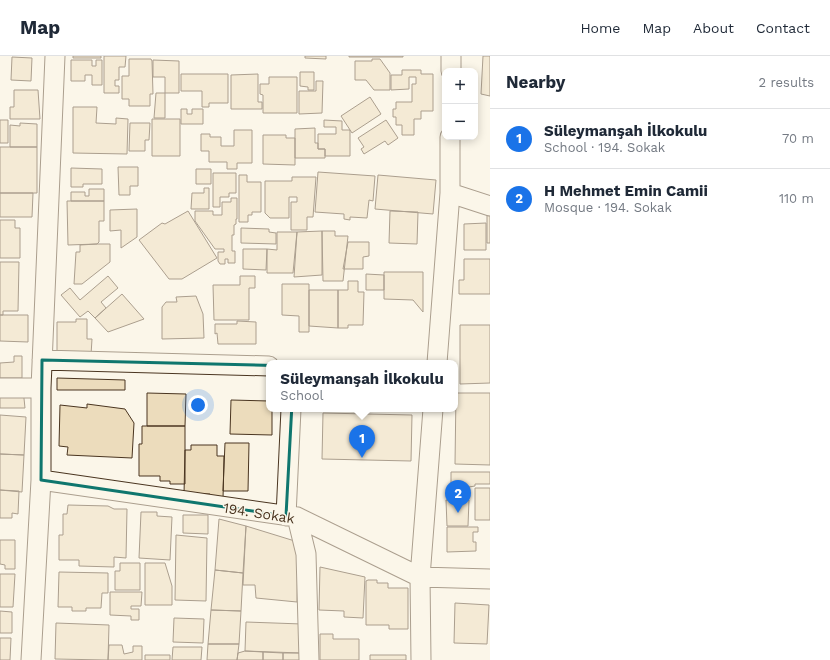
<!DOCTYPE html>
<meta charset="utf-8">
<style>
:root{--surface:#fff;--page:#f2f2f3;--text:#1f2937;--muted:#747a83;--line:#e0e1e3;--accent:#1a73e8}
body{margin:0;font-family:"Work Sans",sans-serif;background:var(--page);color:var(--text)}
.controls{position:absolute;right:12px;top:12px;display:grid;overflow:hidden;border-radius:8px;box-shadow:0 2px 10px #0003}
.controls button{width:36px;height:36px;display:grid;place-items:center;padding:0;border:0;border-bottom:1px solid var(--line);background:var(--surface);color:var(--text);font:20px sans-serif}
.you{position:absolute;left:198px;top:349px;width:14px;height:14px;margin:-10px;border:3px solid #fff;border-radius:50%;background:#1a73e8;box-shadow:0 0 0 6px #1a73e833}
.badge{display:grid;place-items:center;width:26px;height:26px;border-radius:50%;background:var(--accent);color:#fff;font-size:13px;font-weight:700}
.pin{position:absolute;translate:-50% -33px;filter:drop-shadow(0 1px 2px #0008)}
.pin::after{content:'';position:absolute;top:21px;width:14px;height:12px;background:inherit;clip-path:polygon(0 0,100% 0,50% 100%)}
.popup{position:absolute;left:266px;top:304px;width:192px;height:52px;box-sizing:border-box;display:grid;place-content:center;border-radius:8px;background:var(--surface);filter:drop-shadow(0 1px 3px #0005);font-size:13px;white-space:nowrap;color:var(--muted)}
.popup b{font-size:15px;color:var(--text)}
.popup::after{content:'';position:absolute;left:50%;top:100%;margin-left:-8px;border:8px solid transparent;border-top-color:var(--surface)}
.list{margin:0;padding:0;list-style:none}
h2{display:flex;justify-content:space-between;align-items:center;height:52px;margin:0;padding:0 16px;font-size:17px}
h2 small{font-size:13px;font-weight:400;color:var(--muted)}
.list li{display:grid;grid-template-columns:26px 1fr auto;gap:12px;align-items:center;box-sizing:border-box;height:60px;padding:0 16px;border-top:1px solid var(--line)}
.list b{display:block;font-size:15px;white-space:nowrap}
.list p{margin:0;font-size:13px;white-space:nowrap;color:var(--muted)}
.list em{font-size:13px;font-style:normal;color:var(--muted)}
.map{position:relative;flex:none;width:490px;height:604px;overflow:hidden}
header{display:flex;align-items:center;gap:24px;box-sizing:border-box;height:56px;padding:0 20px;background:var(--surface);border-bottom:1px solid var(--line)}
header strong{font-size:19px}
nav{display:flex;gap:22px;margin-inline-start:auto;font-size:14px}
main{display:flex}
aside{flex:1;background:var(--surface)}
.map>svg:first-child{display:block}
</style>
<header>
<strong>Map</strong>
<nav><a>Home</a><a>Map</a><a>About</a><a>Contact</a></nav>
</header>
<main>
<div class="map">
<svg width="490" height="604" viewBox="0 0 490 604">
<rect width="100%" height="100%" fill="#fbf6e9"/>
<path fill="#ecdcbc" stroke="#4a3520" d="M73,0H101V2H73Z
M104,0H126L125,11H119V24H115V30H119V37H104Z
M305,0H326V3L305,2Z
M349,0H403V1H349Z
M483,0H490V40L481,38Z
M12,1L32,2L31,25L11,24Z
M129,3H151L152,5L153,38H150V50H129V43H122V20H129Z
M372,3H380L390,17V34H374L366,24H355V5H372Z
M71,4H92V10H96V4H102V29H92V19H85V25H71Z
M153,4L179,5V37H165V21H153Z
M402,14H421V18H433V55H421V63H414V79H402V69H396V61H393V53H396V46H412V28H416V21H409V33L391,34V19H402Z
M300,16H314V34H308V31L300,30Z
M181,18H228V47H209V51H202V35H181Z
M258,18V46H262V53H231V19Z
M269,21H297V57H263V39L260,38V28H269Z
M316,25H323L322,57L299,58V35H316Z
M14,34H38L40,63H10V51H14Z
M156,37H165V62H154Z
M370,41L381,58L352,77L341,60Z
M73,51H97L96,67L116,68V62L128,63L127,98L73,97Z
M181,53H187V58H192V53H203V68H181Z
M152,63H180V100H152Z
M0,64H8V87H0Z
M324,64L342,65V74H350V100H325V93H318V78H336V71H324Z
M386,64L398,82L388,89L385,85L364,98L361,93L364,91L358,82Z
M20,67L37,68V91H10V69L20,70Z
M130,67H150L149,84H145V95H129Z
M315,72V87H318V93H325V102H295V73Z
M234,74H252V107H237V113H227V106H209V95H201V78H210V81H221V90H234Z
M263,79H286V82H295V109L263,108Z
M0,91H37V137H0Z
M118,111H138V130H130V139H119Z
M71,112L102,113V128H83V131H71Z
M196,113H211V128H196Z
M318,116L375,120L373,145L369,144L367,162L350,161V164L344,163V158L315,156Z
M213,117H236V137H229V141H220V151H213Z
M239,119H247V126H261V156H252V159H248V166H239Z
M378,119L436,124L433,158L375,153Z
M292,121H316L313,161H307V174H291V146H297V141H289V162H270L265,157V125H292Z
M204,132H209V153H191L192,137H204Z
M89,133H104V145H71V136H85V140H89Z
M0,137H33L32,161H0Z
M231,142H237V163H236V168L234,169V179H232V195H235V207H228V203H225V208H220L218,205V196H224V193H215L195,165V155H213V159H222V146H231Z
M67,145H104V165H99V186L97,188L68,189Z
M137,153V181L121,192V174L110,175V154Z
M188,155L217,202L182,223H169L139,184L162,167L165,168Z
M390,155L418,156L417,188L389,187Z
M487,159H490V187H487Z
M0,164H15V172H20V202H0Z
M486,167V194H464V168Z
M241,172L269,173V176L276,177V188L241,187Z
M322,175H335V180H348L343,225H323Z
M322,175V219L294,221L297,176Z
M277,176H297L293,217H267V193L277,194Z
M348,186H369V200L363,201V213H343Z
M97,188H110V206L82,228H74L76,196H80V189Z
M243,193H267L266,214L243,213Z
M464,203H490V238H459V224H464Z
M0,206H19L18,255H3V259H0Z
M384,216H423V256L413,244L384,243Z
M366,218L384,219V234H366Z
M108,220L118,232L101,246L106,252L95,262L88,255L80,261L61,239L70,232L80,244Z
M240,220H255V232H249V264H214L213,229H240Z
M348,225H358V236H364L363,269H348V272H338V234H348Z
M282,228H309V276H299V260L282,259Z
M309,234H338V272L309,270Z
M122,238L144,263L108,276L95,262Z
M196,240L203,258L204,282L162,283V251L166,246H177L176,241Z
M0,259H28V286L0,285Z
M76,263H87V283H92L91,299H57V266H76Z
M237,265L256,266V288H218L217,277L215,278V268H237Z
M460,269H490V327L460,328Z
M14,300H22V322H0V307L14,306Z
M57,322L125,324V334H57Z
M23,333L25,352H0V334Z
M147,337L186,338L185,370H147Z
M456,337H490V409L455,408Z
M231,344L269,345V353H272V379L230,378Z
M87,348L125,353L134,367L132,402L67,399L68,391L59,390L60,349L87,352Z
M323,357L412,359L411,405L322,403Z
M0,359L26,361L24,399L0,398Z
M142,370H185V428H170V425H160V420H139V388H142Z
M225,387H249L248,435H223Z
M191,389H217V400H224L223,443H210V438H184L185,394H191Z
M0,398L24,399L22,436L0,434Z
M451,416H490V428H475V430L469,431V438H464V443H451Z
M475,432H490V464H475Z
M0,434L19,435L18,458L12,457V462H0Z
M446,444H469L468,470H447Z
M68,449L108,450L114,453H127L126,502L114,501V511L79,510V504H59V479H63V458H67Z
M141,456H157V460L172,461L170,504L139,502Z
M183,459H208V478L183,477Z
M219,463L246,470L243,517L215,514Z
M246,470L298,486L297,546L256,542L255,529H243Z
M447,471H478V476H473V486H476V495L447,496Z
M176,479L207,482L206,545L175,544Z
M0,484H15V513H5V509L0,508Z
M120,507H140V534H115V515H120Z
M145,507H165L172,530V549H145Z
M320,511L365,521L363,562L344,561V555L319,554Z
M215,514L243,517L241,555L211,554Z
M59,516L108,517V537H102L101,552H86V555H72V551H58Z
M0,518H15L13,551H0Z
M368,524H377V527H388V532H408V573H389V569H366V525Z
M110,536H142L141,550H131V553H139V564H131V560L110,559Z
M455,547L489,549L487,588L454,587Z
M211,554L241,555L239,588H208Z
M0,555L12,556V577H0Z
M174,562L204,563L203,587L173,586Z
M246,566L302,568L301,597L245,595Z
M56,567L109,569L108,604L55,603Z
M320,578H333V583H359V604H320Z
M0,582H11L10,604H0Z
M208,588H239L237,604H207Z
M109,589H122L124,598L133,596V590H142V604H108Z
M173,591H202L201,604H172Z
M245,595L263,596V604H237L238,597Z
M263,596L283,597V604H263Z
M283,597H301V604H283Z
M145,599H170V604H145Z
M370,599H406V604H370Z"/>
<g fill="none" stroke-linecap="round" stroke-linejoin="round">
<defs>
<path id="minor" d="M451,15V0
M450,137L490,150
M42,304L269,310
M437,307L450,137V81
M0,332H41
M41,424L297,461L420,521L490,523
M286,460L291,353
M297,461L306,498L309,604
M31,604L41,424V332L55,0
M421,604L420,521L433,353"/>
</defs>
<use href="#minor" stroke="#4a3520" stroke-width="21"/>
<use href="#minor" stroke="#fbf6e9" stroke-width="19"/>
</g>
<path d="M0 0H490V604H0ZM42,304L294,310L286,460L41,424Z" fill="#fbf6e9" fill-opacity=".55" fill-rule="evenodd"/>
<path fill="none" stroke="#0f766e" stroke-width="3" stroke-linejoin="round" d="M42,304L294,310L286,460L41,424Z"/>
<g text-anchor="middle" dominant-baseline="central" stroke-width="3" stroke-linejoin="round" paint-order="stroke">
<g font-size="14" fill="#4a3520" stroke="#fbf6e9">
<text transform="translate(259 457) rotate(9)">194. Sokak</text>
</g>
</g>
</svg>
<div class="controls">
<button>+</button>
<button>−</button>
</div>
<div class="you"></div>
<div class="pin badge" style="left:362px;top:402px">1</div>
<div class="popup"><b>Süleymanşah İlkokulu</b>School</div>
<div class="pin badge" style="left:458px;top:457px">2</div>
</div>
<aside>
<h2>Nearby<small>2 results</small></h2>
<ul class="list">
<li><span class="badge">1</span><div><b>Süleymanşah İlkokulu</b><p>School · 194. Sokak</p></div><em>70 m</em></li>
<li><span class="badge">2</span><div><b>H Mehmet Emin Camii</b><p>Mosque · 194. Sokak</p></div><em>110 m</em></li>
</ul>
</aside>
</main>
